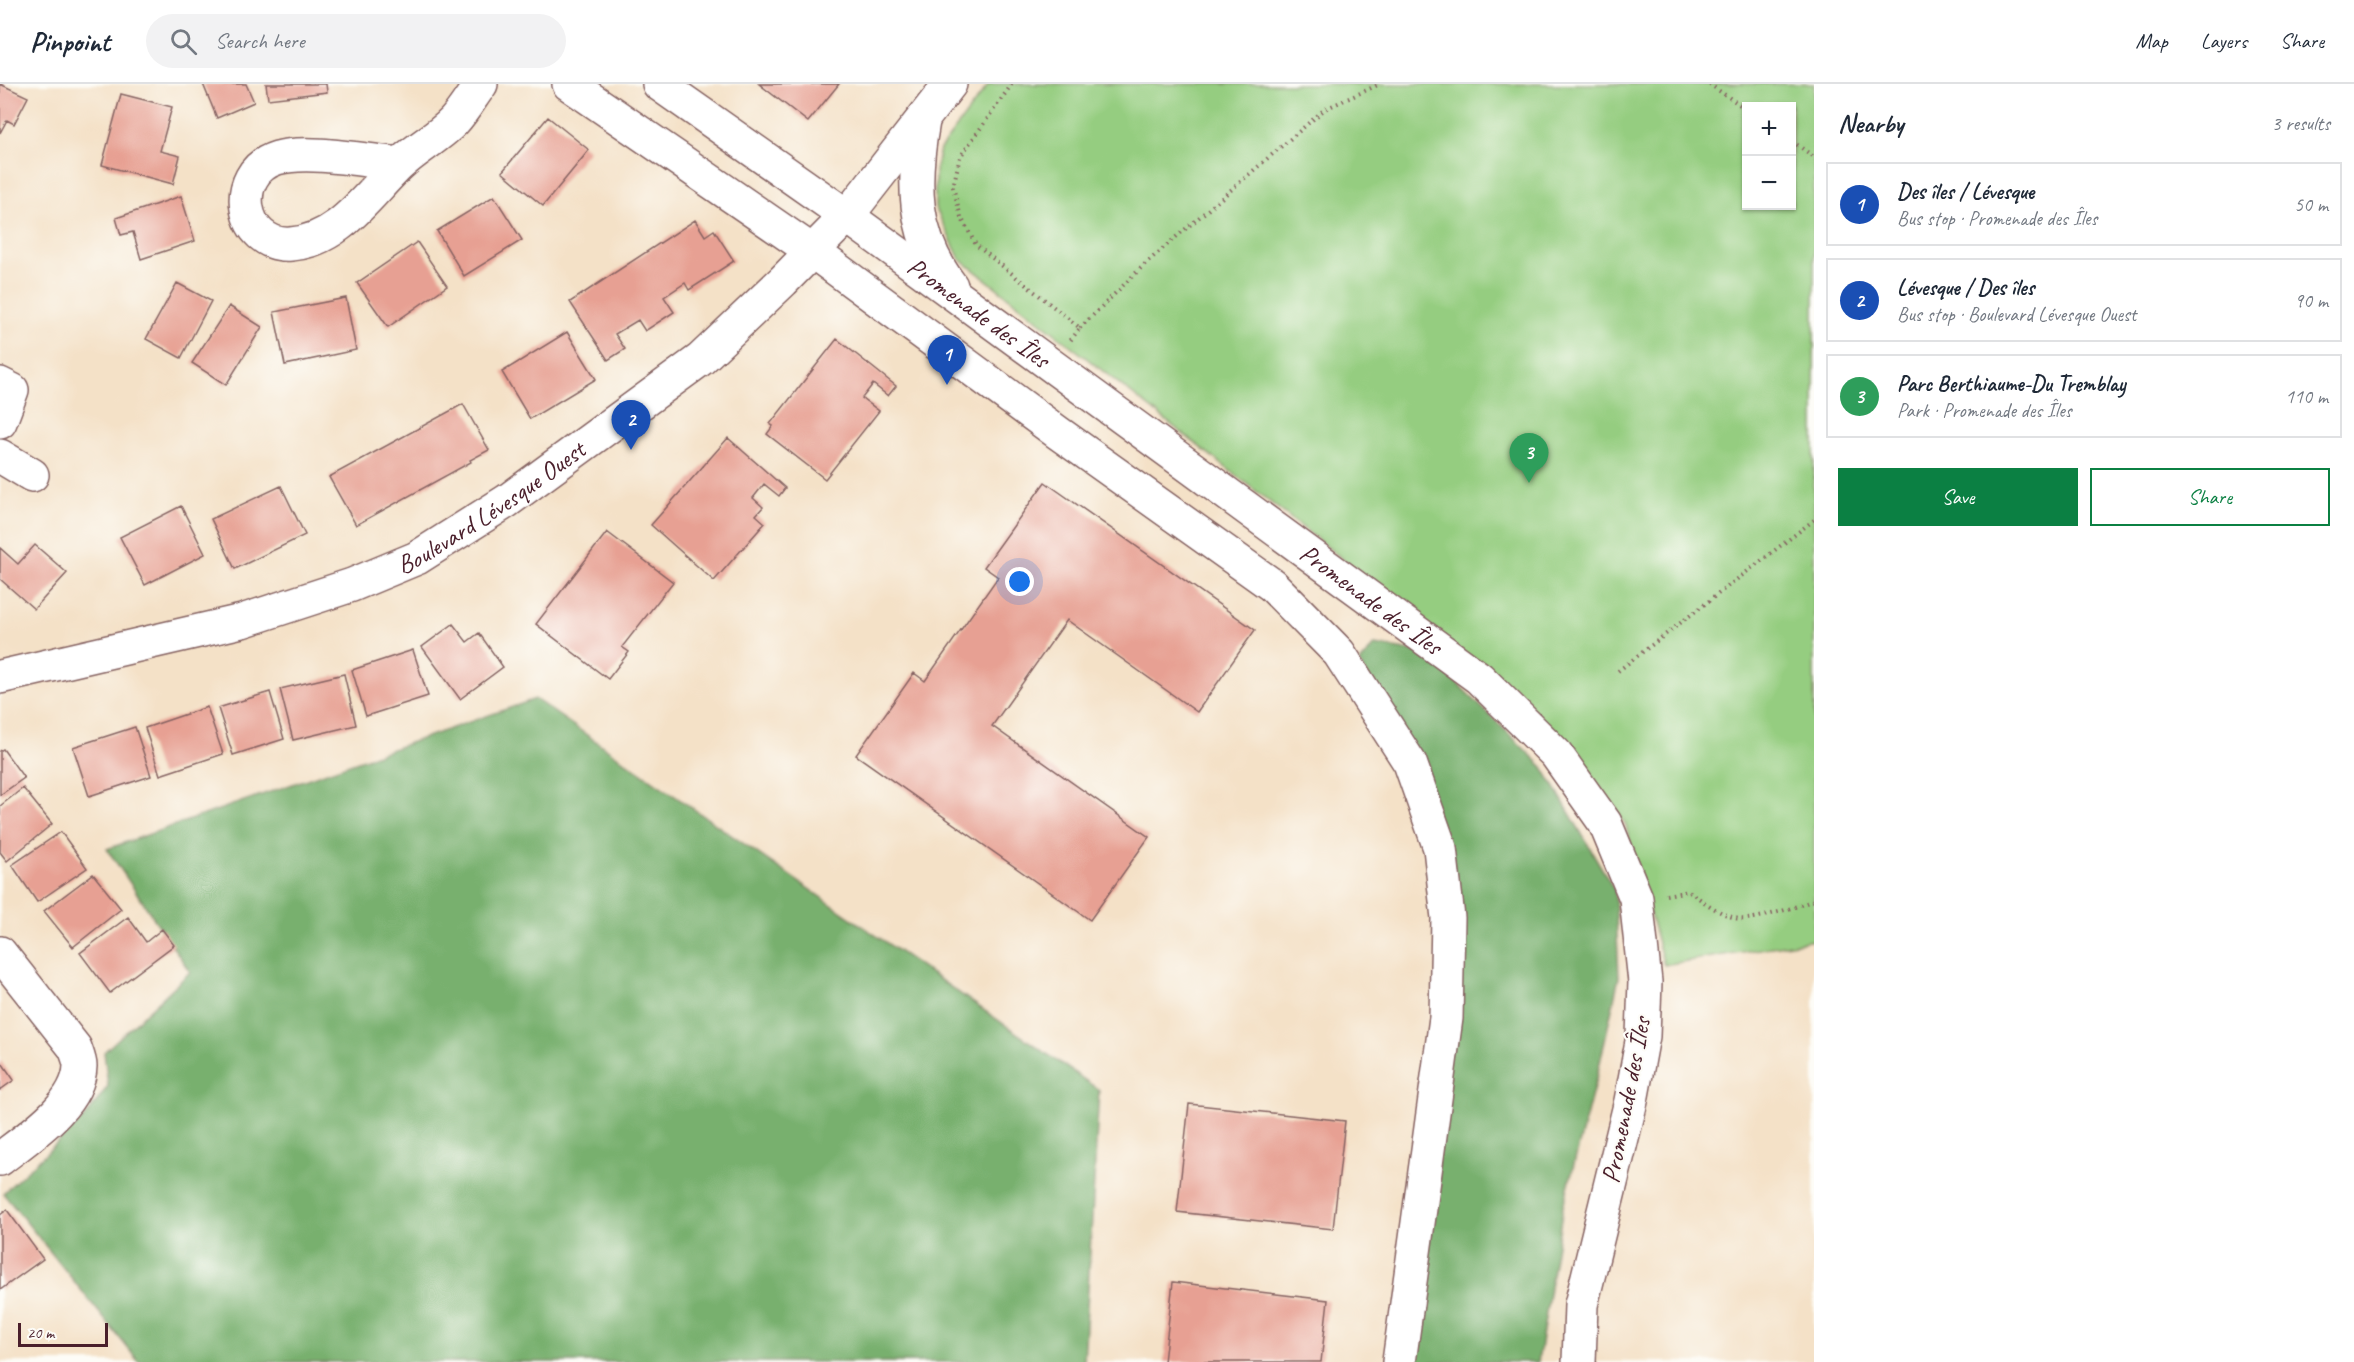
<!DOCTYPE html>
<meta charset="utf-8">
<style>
:root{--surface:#fff;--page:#f2f2f3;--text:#1f2937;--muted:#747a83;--line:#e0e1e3;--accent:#0b8043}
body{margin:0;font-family:Caveat,sans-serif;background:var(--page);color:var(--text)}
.controls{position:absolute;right:18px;top:18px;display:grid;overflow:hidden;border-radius:0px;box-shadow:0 2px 4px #0004}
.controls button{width:54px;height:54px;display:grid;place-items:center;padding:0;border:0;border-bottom:2px solid var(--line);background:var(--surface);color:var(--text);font:30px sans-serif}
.scale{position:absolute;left:18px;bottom:15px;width:90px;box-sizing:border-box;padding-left:6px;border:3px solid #4a1f2b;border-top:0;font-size:16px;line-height:21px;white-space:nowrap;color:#4a1f2b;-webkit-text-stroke:4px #fdfcf7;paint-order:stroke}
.you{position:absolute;left:1020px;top:498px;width:21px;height:21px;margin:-15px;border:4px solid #fff;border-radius:50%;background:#1a73e8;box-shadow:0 0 0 9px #1a73e833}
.badge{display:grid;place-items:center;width:39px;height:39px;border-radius:50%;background:var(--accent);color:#fff;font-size:20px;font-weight:700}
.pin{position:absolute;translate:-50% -50px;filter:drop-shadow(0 2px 3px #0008)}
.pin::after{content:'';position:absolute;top:32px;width:21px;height:18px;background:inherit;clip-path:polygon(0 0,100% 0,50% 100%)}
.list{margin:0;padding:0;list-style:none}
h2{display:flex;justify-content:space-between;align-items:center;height:78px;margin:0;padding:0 24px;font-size:26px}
h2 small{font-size:20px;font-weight:400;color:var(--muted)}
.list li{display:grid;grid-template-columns:39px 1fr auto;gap:18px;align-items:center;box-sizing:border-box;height:84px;margin:0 12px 12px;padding:0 12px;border:2px solid var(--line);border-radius:0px}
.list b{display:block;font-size:22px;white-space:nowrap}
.list p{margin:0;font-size:20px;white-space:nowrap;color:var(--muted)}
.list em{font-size:20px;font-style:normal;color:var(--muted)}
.actions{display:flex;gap:12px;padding:18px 24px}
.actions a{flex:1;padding:14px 0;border:2px solid var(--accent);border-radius:0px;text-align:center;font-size:21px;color:var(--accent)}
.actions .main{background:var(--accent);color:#fff}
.icon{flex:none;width:33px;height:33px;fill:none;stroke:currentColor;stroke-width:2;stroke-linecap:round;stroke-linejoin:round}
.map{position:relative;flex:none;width:1814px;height:1278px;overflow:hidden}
header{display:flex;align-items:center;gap:36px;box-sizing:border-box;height:84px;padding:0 30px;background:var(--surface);border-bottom:2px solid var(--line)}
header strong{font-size:28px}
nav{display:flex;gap:33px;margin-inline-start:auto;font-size:21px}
.search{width:420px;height:54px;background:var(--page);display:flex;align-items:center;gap:15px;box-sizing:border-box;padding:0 21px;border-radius:33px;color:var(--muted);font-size:22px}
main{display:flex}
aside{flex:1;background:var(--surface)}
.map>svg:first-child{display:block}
</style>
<header>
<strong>Pinpoint</strong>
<div class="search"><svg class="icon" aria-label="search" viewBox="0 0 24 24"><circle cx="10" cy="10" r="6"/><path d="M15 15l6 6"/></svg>Search here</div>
<nav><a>Map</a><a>Layers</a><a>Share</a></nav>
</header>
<main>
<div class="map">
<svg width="1814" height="1278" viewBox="0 0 1814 1278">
<rect width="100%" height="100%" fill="#fdfcf7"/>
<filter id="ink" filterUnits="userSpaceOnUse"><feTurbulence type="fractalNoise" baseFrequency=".0167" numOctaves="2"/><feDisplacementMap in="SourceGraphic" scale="12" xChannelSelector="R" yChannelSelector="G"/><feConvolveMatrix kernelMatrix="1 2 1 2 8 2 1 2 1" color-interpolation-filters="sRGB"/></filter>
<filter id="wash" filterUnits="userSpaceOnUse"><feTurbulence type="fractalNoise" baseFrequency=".008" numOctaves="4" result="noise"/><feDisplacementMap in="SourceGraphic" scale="24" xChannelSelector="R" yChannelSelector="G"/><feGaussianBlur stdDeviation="1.35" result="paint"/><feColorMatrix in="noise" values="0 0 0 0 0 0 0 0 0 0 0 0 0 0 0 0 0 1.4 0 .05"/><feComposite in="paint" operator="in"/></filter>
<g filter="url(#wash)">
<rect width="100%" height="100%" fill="#f4e1c7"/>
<path fill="#95cd80" stroke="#707656" stroke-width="1.5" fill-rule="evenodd" d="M989,0H1814V856L1664,881L1625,739L1530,622L960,175L935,123V87L940,65ZM1746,22H1792V122H1746Z"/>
<path fill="#78b06e" stroke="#61684c" stroke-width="1.5" d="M1374,561L1426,569L1543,683L1615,807L1619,893L1599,983L1563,1123L1538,1278H1414L1454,773L1360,579Z
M535,615L1099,1006L1084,1278H139L3,1109L86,1032L108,1002L104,968L190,888L107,765Z"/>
<g id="blocks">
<path fill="#e7a093" d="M0,0L28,13L14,40L7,36L0,49Z
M203,0H246L254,18L217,34Z
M266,0H326L327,8L268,15Z
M759,0H839L808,38Z
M121,10L172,23L160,67L180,72L173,100L102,81Z
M548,33L589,66L543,122L502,88Z
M181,112L195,157L141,175L133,148L121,151L116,134Z
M494,112L522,156L464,192L437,147Z
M695,136L705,152L714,146L734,177L689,206L685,199L664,213L674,228L645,247L638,236L615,250L625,265L608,276L570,218Z
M417,158L447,202L388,243L357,199Z
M177,199L211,217L181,274L146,255Z
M346,214L356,266L285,281L274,228Z
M229,222L262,243L226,301L192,279Z
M567,248L596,295L530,335L502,288Z
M837,255L896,302L888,312L873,300L862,314L879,327L825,395L767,350L773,342L770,340Z
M463,320L489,366L470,376L471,378L356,441L329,393Z
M728,354L785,404L779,412L764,400L753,414L763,423L756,431L765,439L714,497L651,441Z
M1045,398L1255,546L1197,628L1067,536L992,642L1149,753L1090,836L856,671L914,589L925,597L998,493L984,483Z
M281,402L305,451L235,485L211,435Z
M181,422L205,470L145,501L120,453Z
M607,448L673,498L622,563L629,568L608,595L536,540Z
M35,461L67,489L34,525L0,495V464L18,480Z
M453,540L467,558L479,549L503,583L460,615L422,563Z
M413,566L428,612L366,632L352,586Z
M344,590L356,641L293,656L280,605Z
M270,608L284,655L233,671L218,624Z
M207,623L223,670L160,691L145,644Z
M135,643L151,692L89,712L73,663Z
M3,665L24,694L0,711V667Z
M23,704L52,740L7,777L0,768V722Z
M61,748L87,784L37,818L12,781Z
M93,790L121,825L73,863L44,827Z
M128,833L146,858L162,845L174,861L110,909L80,869Z
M0,976L14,996L0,1006Z
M1189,1020L1345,1037L1333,1145L1177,1128Z
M7,1126L43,1175L0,1206V1131Z
M1173,1198L1328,1216L1321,1278H1164Z"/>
</g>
</g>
<g filter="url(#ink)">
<use href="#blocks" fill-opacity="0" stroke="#866362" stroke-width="1.5"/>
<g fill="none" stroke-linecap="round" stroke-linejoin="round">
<defs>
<g id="minor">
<path d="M569,0L812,167L1057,348L1272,501L1339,569L1410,679L1440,764L1448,834L1446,934L1399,1278"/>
<path id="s1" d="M659,0L847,132L1479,594L1556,670L1605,739L1636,814L1645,898L1643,952L1631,1017L1581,1221L1579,1278"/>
<path d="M923,37C912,98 912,150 951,202"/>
<path d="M400,80C367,77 308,65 277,74C228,89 241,164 291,160C338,157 366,113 398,82C415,65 438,54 454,37C464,26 472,12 481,0"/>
<path d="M0,300L12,306L0,338"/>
<path d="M0,372L32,391"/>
<path id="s2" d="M0,593L242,537L352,501L417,474L507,417L701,275L783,197L847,132L950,0"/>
<path d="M0,869L75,964C77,970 80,977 80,982C79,1021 28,1053 0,1075"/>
</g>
</defs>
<use href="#minor" stroke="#866362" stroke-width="36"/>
<path stroke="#866362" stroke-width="4" stroke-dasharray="1.5 4.5" stroke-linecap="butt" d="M1012,0L960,73L953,103L961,133L976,161L1080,244L1070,257
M1709,0L1746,25
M1792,57L1814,73
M1080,244L1146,179L1325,25L1380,0
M1618,587L1814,436
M1666,811L1689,807C1702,817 1724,833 1740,835C1754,837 1799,822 1814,816"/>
<use href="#minor" stroke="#fff" stroke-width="33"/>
</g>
</g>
<g text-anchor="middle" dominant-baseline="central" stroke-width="4.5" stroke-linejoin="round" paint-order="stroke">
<g font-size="26" fill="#4a1f2b" stroke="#fdfcf7">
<text stroke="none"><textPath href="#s1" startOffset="393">Promenade des Îles</textPath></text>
<text stroke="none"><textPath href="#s2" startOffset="524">Boulevard Lévesque Ouest</textPath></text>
<text stroke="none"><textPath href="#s1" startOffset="879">Promenade des Îles</textPath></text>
<text transform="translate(1626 1016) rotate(-79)">Promenade des Îles</text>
</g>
</g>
</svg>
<div class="controls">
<button>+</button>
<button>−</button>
</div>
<div class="scale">20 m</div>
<div class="you"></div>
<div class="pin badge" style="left:947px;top:301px;background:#1a4fb4">1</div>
<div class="pin badge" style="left:631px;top:366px;background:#1a4fb4">2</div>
<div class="pin badge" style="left:1529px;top:399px;background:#2e9e5b">3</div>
</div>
<aside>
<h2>Nearby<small>3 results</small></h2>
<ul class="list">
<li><span class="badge" style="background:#1a4fb4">1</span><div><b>Des îles / Lévesque</b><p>Bus stop · Promenade des Îles</p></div><em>50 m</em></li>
<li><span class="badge" style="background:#1a4fb4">2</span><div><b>Lévesque / Des îles</b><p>Bus stop · Boulevard Lévesque Ouest</p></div><em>90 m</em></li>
<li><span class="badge" style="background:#2e9e5b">3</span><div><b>Parc Berthiaume-Du Tremblay</b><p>Park · Promenade des Îles</p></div><em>110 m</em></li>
</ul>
<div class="actions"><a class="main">Save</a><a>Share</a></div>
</aside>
</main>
